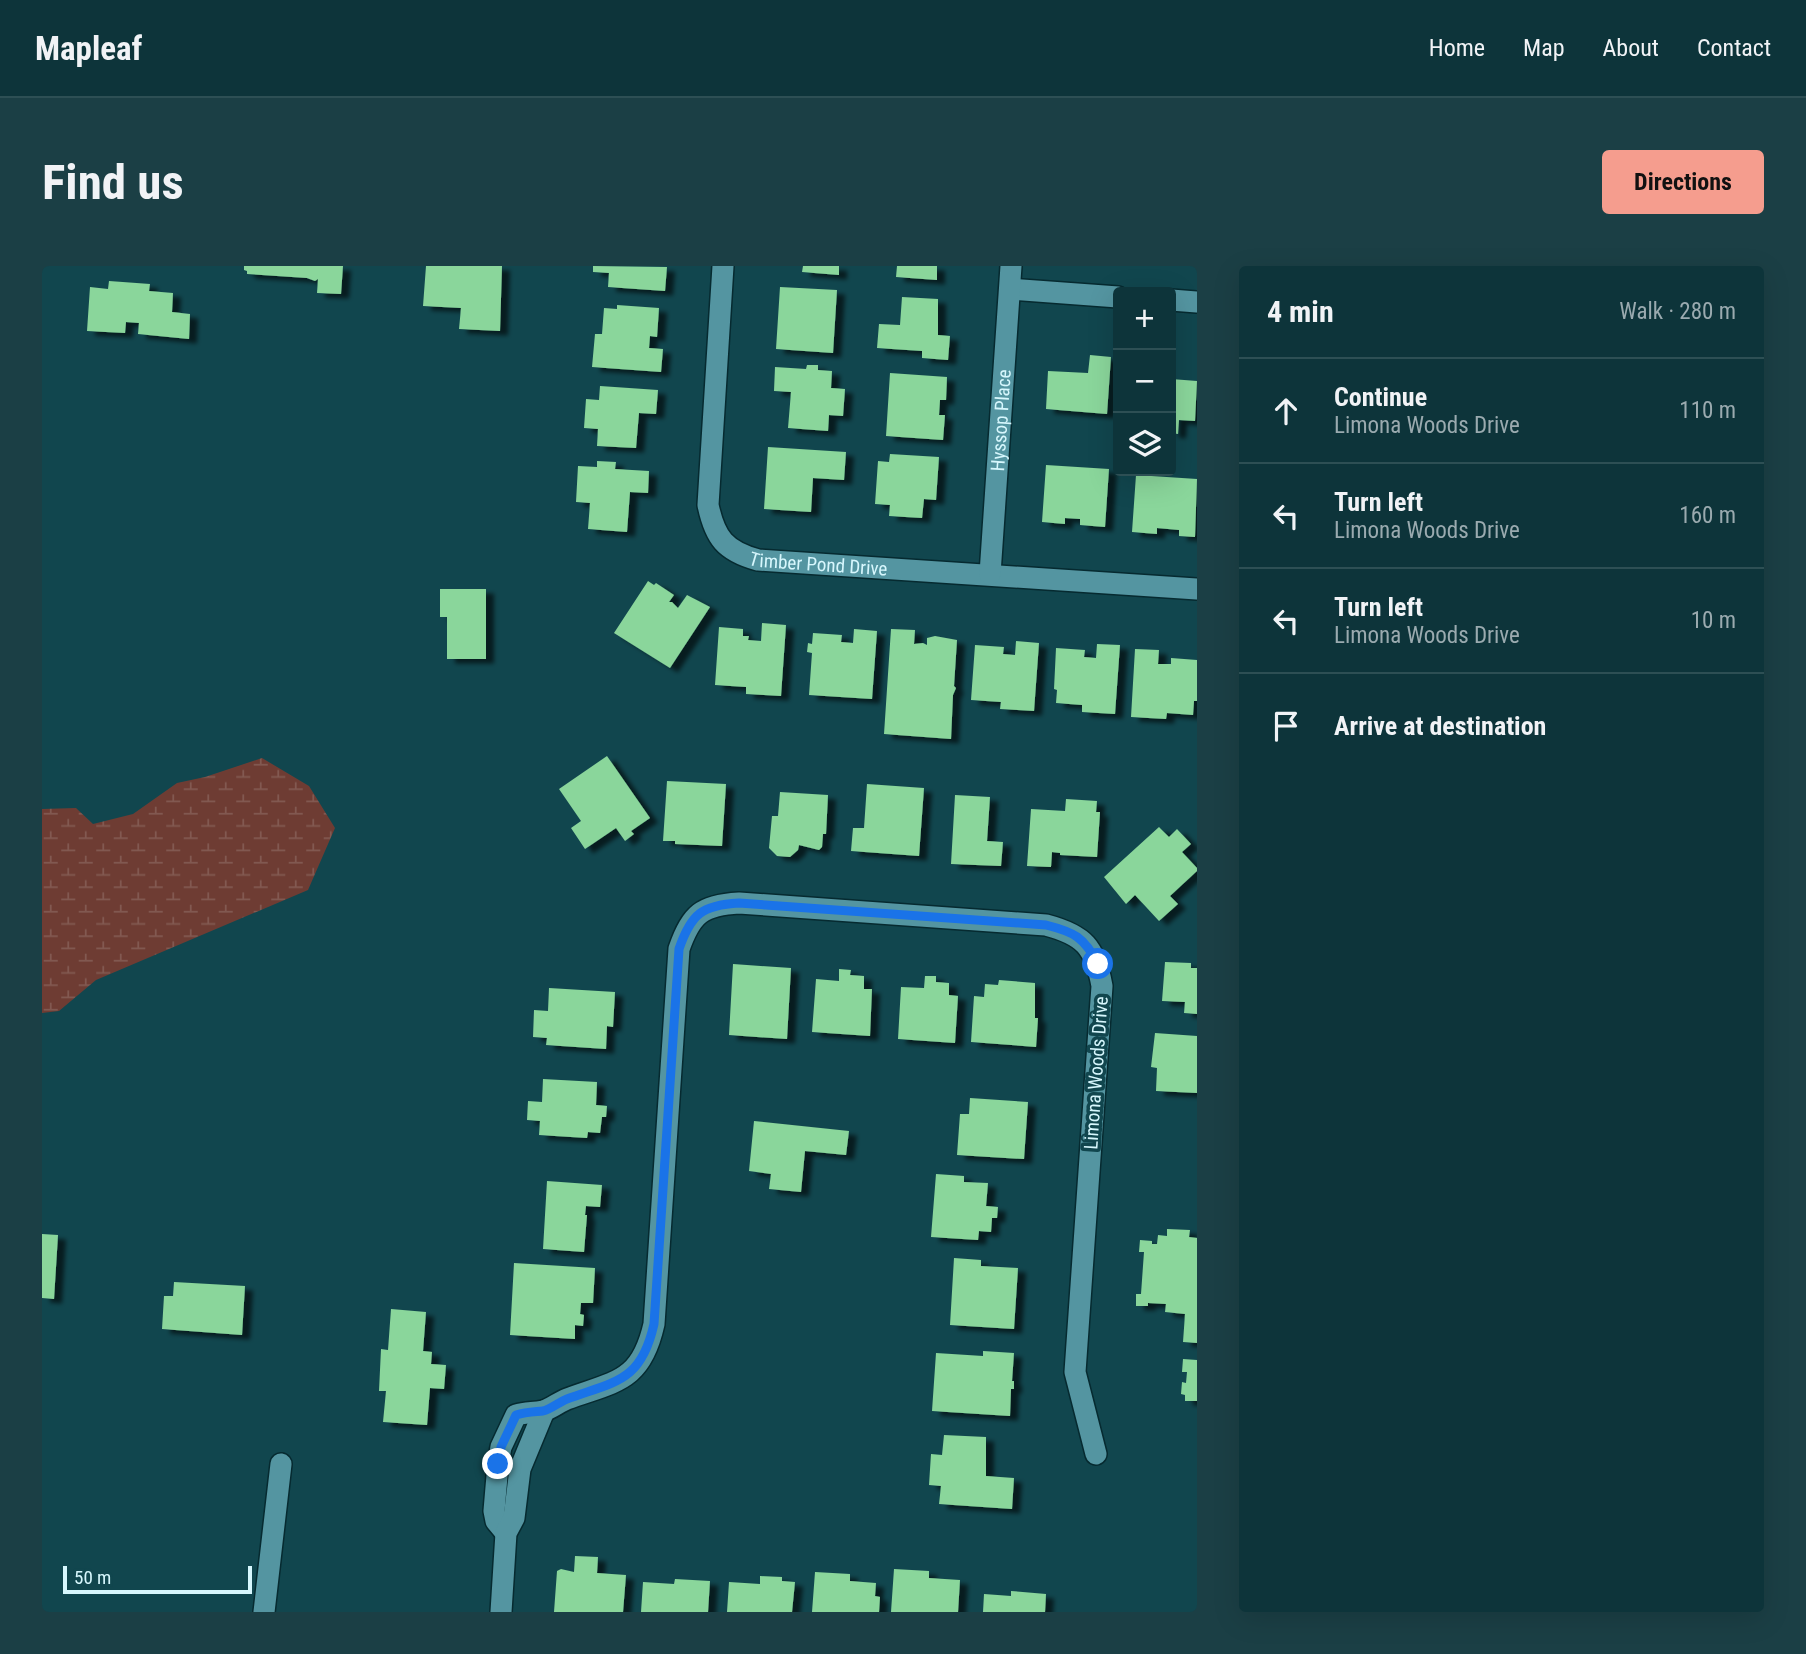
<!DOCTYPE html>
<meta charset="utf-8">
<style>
:root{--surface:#0d343a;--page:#1b3f45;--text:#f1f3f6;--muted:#9aaaaf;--line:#2d4f54;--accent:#f59d8e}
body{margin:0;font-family:"Roboto Condensed",sans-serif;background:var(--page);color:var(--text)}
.controls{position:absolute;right:21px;top:21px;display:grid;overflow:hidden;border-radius:7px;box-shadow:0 7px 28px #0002}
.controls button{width:63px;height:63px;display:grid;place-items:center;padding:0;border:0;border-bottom:2px solid var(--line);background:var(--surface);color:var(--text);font:35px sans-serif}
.scale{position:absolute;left:21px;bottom:18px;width:189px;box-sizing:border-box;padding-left:7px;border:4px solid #d7f7fd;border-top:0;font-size:19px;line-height:24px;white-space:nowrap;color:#d7f7fd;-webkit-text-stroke:5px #11464e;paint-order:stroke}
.stop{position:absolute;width:21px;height:21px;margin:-16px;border:5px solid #1a73e8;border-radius:50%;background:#fff}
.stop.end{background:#1a73e8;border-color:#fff;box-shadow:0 2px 7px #0008}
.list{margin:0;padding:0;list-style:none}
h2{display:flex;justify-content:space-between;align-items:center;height:91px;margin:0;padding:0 28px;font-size:30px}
h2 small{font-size:23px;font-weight:400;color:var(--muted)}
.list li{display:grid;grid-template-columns:46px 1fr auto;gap:21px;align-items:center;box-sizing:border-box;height:105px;padding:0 28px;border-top:2px solid var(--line)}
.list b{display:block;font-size:26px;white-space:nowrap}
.list p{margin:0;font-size:23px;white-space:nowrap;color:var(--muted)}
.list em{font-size:23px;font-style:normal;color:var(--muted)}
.icon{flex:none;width:38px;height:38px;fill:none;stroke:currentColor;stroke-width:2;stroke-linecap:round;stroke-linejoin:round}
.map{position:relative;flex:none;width:1155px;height:1346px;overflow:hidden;border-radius:7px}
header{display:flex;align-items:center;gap:42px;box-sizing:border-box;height:98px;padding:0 35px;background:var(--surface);border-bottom:2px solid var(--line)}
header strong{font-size:33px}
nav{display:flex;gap:38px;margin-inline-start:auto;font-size:24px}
.intro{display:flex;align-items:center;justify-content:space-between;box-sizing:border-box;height:168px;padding:0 42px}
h1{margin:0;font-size:49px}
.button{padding:18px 32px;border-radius:7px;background:var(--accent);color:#111;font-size:24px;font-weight:700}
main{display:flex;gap:42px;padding:0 42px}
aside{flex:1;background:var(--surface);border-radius:7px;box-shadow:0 7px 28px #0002}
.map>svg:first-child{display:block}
</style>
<header>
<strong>Mapleaf</strong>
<nav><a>Home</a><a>Map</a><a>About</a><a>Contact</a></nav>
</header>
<div class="intro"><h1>Find us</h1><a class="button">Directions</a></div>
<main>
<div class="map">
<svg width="1155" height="1346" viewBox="0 0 1155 1346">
<defs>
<pattern id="wetland-marsh" width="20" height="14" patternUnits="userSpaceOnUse" patternTransform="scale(1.75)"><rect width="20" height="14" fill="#6e3c33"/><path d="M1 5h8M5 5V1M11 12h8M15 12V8" fill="none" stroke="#825951"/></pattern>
<filter id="shadow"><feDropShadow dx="8" dy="4.5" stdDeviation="2" flood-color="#0009"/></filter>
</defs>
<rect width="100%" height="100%" fill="#11464e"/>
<path fill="url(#wetland-marsh)" d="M220,492L267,520L293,562L266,624L54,714L17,745L0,747V543L34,542L51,558L91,548L135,517L163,511Z"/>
<path fill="#8ad69b" filter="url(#shadow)" d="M202,0H301L299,28L275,27L276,13L273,15L265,12L205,8V5L202,4Z
M384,0H460L458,65L417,63L419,42L381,40Z
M551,0L625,1L623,25L566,21L567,7L551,6Z
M761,0H797V9L760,6Z
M855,0H895V14L854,11Z
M67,15L108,18L107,25L131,27L130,46L148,48L147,73L96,68L97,57L84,56L83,67L45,65L48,21L66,23Z
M738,21L795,24L791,87L734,83Z
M860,31L896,33V69L908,70L906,94L880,92V85L835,82L837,58L858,59Z
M575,39L617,42L615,71L608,70L607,82L621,83L619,106L550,101L553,68H560L562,42L575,43Z
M1048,89L1069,91L1065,148L1004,143L1006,105L1046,107Z
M765,99H776V104L790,105L789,122L803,123L801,150L787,149L786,165L746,162L749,126L732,125L733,101L764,103Z
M848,107L905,111L904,134H898L897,149H903L901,174L844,170Z
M1129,113L1155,115L1153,155L1137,154L1136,168L1129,167Z
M558,120L616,124L614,148L597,147L594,182L555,180L556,163L542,162L544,133L557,134Z
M726,181L804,186L802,214L771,212L769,246L722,243Z
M848,188L897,191L894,234L882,233L880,252L847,250L848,239L833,238L836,195L847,196Z
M555,195L574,196L573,203L607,205L606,227L588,226L585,266L546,263L548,237L534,236L536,200L555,201Z
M1004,199L1067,203L1063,261L1038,259V253L1023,252V258L1000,256Z
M1094,209L1155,213L1153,271L1137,270V264L1115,262V268L1090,266Z
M606,315L612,319L614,317L632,329L627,336H630L636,342L645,329L668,341L628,402L572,367Z
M398,323H444V393H405V351H398Z
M720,357L744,359L739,430L704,428V421L673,419L677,361L701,363V370H707L706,374L719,375Z
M812,363L835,365L830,433L767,429L770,387L765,386L766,377L770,378L771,367L800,369L799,376L811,377Z
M849,363L873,364L872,378L881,377L885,379V372L893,370L915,374L912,420L914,422L911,429L909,473L842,468Z
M974,375L997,377L992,445L958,443L959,436L929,434L933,379L962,381L961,388L973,389Z
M1055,378L1078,379L1073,448L1040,446V439L1014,437L1015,424L1012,423L1014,382L1043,384L1042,391L1054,392Z
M1093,383L1117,384L1116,398H1129V392L1155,394V435H1152L1151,449L1125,447L1124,453L1089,451Z
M565,490L608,552L589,565L592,568L583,575L574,562L543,583L529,562L539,555L517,523Z
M625,515L684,518L680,580L633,578V575H621Z
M825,518L882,522L877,590L809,585L811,562H822Z
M738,526L786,529L784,568H781L780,581L777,584L757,579L756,584L748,591L735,590L727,582L730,550H736Z
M913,529L948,531L945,575L961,576L959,600L909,598Z
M1024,533L1055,535L1054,546H1058L1055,591L1018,589V587L1010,586L1009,601L985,600L989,543L1023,545Z
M1117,561L1127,571L1135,563L1149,578L1140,586L1155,602V605L1128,630L1136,638L1117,655L1093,629L1084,638L1062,611Z
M1123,696L1149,697V702H1155V748L1142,747L1143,736L1120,735Z
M691,698L749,702L745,773L687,769Z
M797,703L809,704L808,709L822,710V723H830L828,770L770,766L774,713L797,715Z
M883,710H894V716L907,717V729L916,730L913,777L856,773L859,721L882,722Z
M957,714L993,717V752H996L994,781L929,776L932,730L942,731L943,718L956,719Z
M507,722L573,726L571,761L565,760L564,783L504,779L505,772L491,771L492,744L506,745Z
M1113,767L1155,770V827L1114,825L1115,802L1109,801Z
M501,813L555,816L554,839L565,840L564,851H560L558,867L546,866L545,872L497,869L498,855L485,854L486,835L500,836Z
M928,832L986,836L982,893L915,889L918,848H927Z
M712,855L807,865L804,889L763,885L759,926L727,923L729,908L707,905Z
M894,908L922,910V916L946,917L944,940L956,941L955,952H950L949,966L937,965L936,974L889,971Z
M505,915L560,919L558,941L544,940L543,949H545L542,986L501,983Z
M1125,963L1148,964L1147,971L1155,972V1077L1141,1076L1143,1048L1123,1046L1124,1038L1106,1037V1040H1094V1028H1099L1102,986H1097L1098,974L1110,975V978H1115L1116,969L1125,970Z
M0,968L16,969L12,1033L0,1032Z
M912,992L939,994V1000L976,1002L972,1063L908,1059Z
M472,997L553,1002L551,1037H539L538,1048L542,1049L541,1060L533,1059V1073L468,1069Z
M132,1016L203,1020L200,1069L120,1063L122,1030H131Z
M349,1043L384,1046L381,1085L390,1086L389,1098L404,1099L402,1123L388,1122L385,1159L341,1156L344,1125H337L339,1083L346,1084Z
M941,1085L972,1087L970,1115H972V1123H969L968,1150L890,1145L894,1087L941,1090Z
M1141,1093L1155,1094V1135H1143V1129L1139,1128L1140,1116L1144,1117L1145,1106H1140Z
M902,1169L944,1171V1210L972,1212L970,1243L897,1238L899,1220L887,1219L889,1188L900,1189Z
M533,1290L556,1291L555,1307L584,1309L581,1346H512L515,1305L519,1303L532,1306Z
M852,1303L887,1305V1312L918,1314L916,1346H849Z
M773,1306L808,1308V1315L834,1317L833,1330L838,1331L837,1346H770Z
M718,1310L740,1311V1315L753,1316L750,1346H685L687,1316L718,1318Z
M633,1313L668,1315L666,1346H599L601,1316L632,1318Z
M969,1325L1004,1328L1003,1346H941L942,1328L969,1330Z"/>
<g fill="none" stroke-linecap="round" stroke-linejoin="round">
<defs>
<g id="minor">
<path id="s1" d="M681,0L666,239C673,272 683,285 716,294L1155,323"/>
<path d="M968,23L1076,31"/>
<path d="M1129,34L1155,36"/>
<path id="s2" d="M948,308L969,0"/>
<path d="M464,1267L454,1255L452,1245L456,1198L459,1181L474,1149C484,1146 491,1147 501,1145C509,1143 517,1136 525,1133C574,1115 599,1116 612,1058L637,683C649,648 660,639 697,637L1004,659C1042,669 1053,681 1060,720L1033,1106L1054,1188"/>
<path d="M222,1346L239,1198"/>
<path d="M459,1346L464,1267L472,1252L478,1203L502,1145"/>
</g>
</defs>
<use href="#minor" stroke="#062a30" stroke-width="24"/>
<use href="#minor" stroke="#5495a1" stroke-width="21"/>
</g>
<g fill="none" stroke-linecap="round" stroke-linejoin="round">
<path stroke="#1a73e8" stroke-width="9" d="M456,1198L459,1181L474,1149C484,1146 491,1146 501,1145C509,1143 517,1136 525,1133C574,1115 599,1116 612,1058L637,683C649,648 660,639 697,637L1004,659C1032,666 1042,671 1056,698"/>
</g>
<g text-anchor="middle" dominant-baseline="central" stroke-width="7" stroke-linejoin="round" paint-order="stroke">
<g font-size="19" fill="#d7f7fd" stroke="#11464e">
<text stroke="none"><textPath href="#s2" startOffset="154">Hyssop Place</textPath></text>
<text stroke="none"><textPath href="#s1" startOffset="380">Timber Pond Drive</textPath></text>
<text transform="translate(1054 807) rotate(-86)">Limona Woods Drive</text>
</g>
</g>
</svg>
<div class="controls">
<button>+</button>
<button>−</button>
<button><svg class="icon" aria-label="layers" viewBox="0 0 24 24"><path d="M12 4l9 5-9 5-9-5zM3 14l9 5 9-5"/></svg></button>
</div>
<div class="scale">50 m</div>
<div class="stop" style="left:1056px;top:698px"></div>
<div class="stop end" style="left:456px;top:1198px"></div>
</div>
<aside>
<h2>4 min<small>Walk · 280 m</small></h2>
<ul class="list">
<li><svg class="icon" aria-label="ahead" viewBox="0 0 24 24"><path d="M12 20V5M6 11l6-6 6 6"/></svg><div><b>Continue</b><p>Limona Woods Drive</p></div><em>110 m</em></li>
<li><svg class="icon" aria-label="left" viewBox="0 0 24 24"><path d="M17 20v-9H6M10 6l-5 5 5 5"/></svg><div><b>Turn left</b><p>Limona Woods Drive</p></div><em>160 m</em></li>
<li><svg class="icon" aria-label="left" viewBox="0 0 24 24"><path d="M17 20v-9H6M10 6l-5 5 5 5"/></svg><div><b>Turn left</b><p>Limona Woods Drive</p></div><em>10 m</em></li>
<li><svg class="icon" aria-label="arrive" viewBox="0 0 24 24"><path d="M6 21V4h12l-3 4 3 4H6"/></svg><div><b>Arrive at destination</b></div></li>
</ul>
</aside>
</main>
